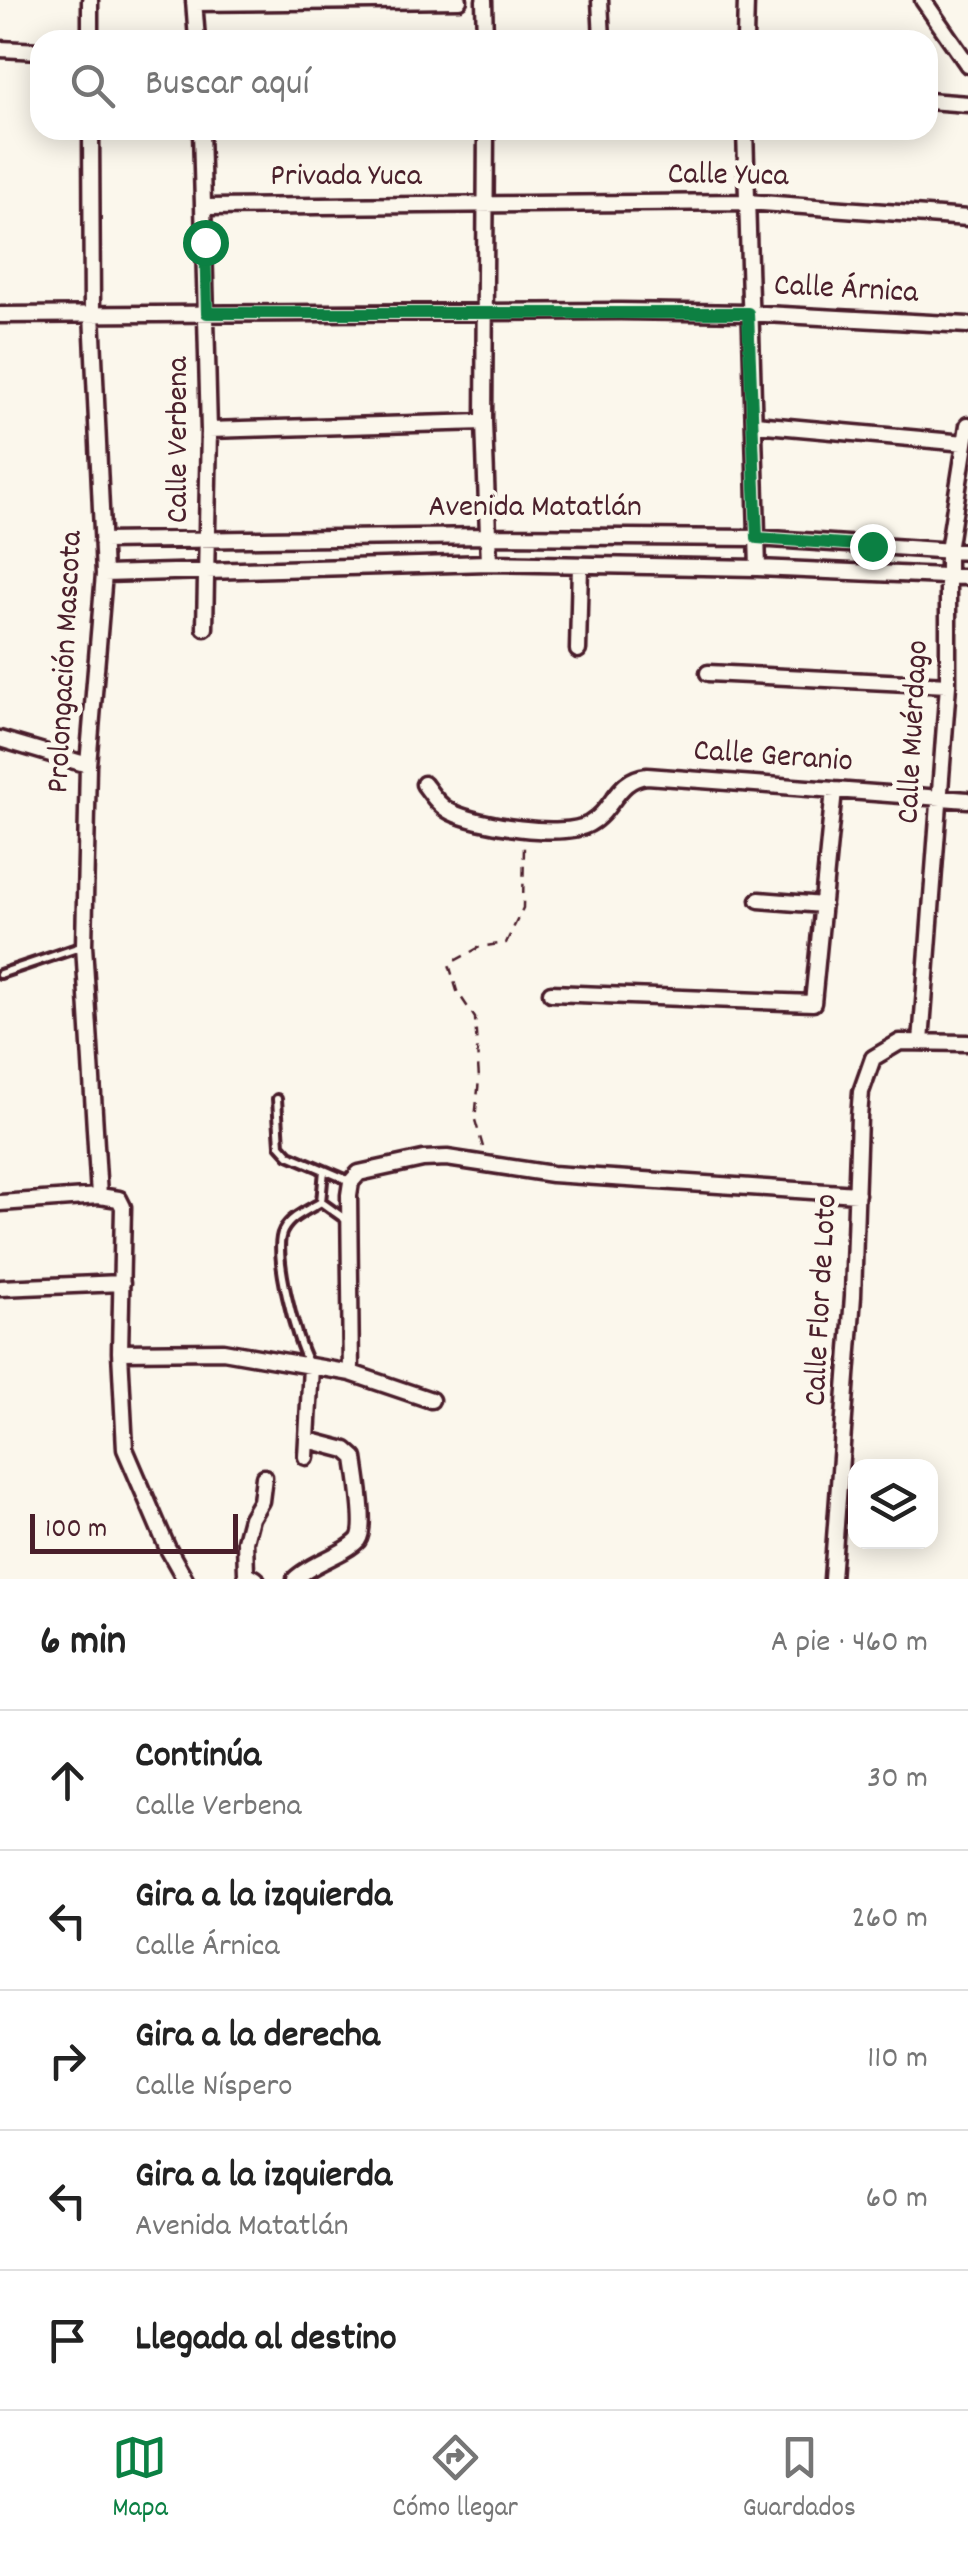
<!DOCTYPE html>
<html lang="es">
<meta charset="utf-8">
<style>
:root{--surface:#fff;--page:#f6f6f6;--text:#222;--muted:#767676;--line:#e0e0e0;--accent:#0b8043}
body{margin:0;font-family:Dekko,sans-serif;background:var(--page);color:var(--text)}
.controls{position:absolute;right:30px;bottom:30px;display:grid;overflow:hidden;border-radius:20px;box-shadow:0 5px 25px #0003}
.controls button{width:90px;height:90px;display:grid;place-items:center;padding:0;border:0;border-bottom:2px solid var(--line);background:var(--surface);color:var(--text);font:50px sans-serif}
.scale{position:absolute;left:30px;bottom:25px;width:208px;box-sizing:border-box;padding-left:10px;border:5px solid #4a1f2b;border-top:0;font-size:28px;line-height:35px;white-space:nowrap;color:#4a1f2b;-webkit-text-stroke:8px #fbf7ec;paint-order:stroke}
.stop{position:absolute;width:30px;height:30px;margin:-22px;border:8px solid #0b8043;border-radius:50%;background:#fff}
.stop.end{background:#0b8043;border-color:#fff;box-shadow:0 2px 10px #0008}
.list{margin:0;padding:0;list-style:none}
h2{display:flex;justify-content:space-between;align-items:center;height:130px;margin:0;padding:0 40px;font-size:42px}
h2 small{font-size:32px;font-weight:400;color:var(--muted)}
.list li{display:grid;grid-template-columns:65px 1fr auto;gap:30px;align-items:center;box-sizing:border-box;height:140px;padding:0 40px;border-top:2px solid var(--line)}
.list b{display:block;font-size:38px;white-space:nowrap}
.list p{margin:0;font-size:32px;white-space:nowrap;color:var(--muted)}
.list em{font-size:32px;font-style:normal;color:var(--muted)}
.icon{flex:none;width:55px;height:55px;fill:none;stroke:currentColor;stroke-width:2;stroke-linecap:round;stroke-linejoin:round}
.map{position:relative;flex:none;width:968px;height:1579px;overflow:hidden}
.search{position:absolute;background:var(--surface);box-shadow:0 5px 25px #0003;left:30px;right:30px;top:30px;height:110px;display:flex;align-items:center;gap:25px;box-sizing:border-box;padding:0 35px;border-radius:30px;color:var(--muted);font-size:38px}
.sheet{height:830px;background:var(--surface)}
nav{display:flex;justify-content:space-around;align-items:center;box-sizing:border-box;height:140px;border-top:2px solid var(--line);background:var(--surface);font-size:28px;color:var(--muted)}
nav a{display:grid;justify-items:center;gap:5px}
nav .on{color:var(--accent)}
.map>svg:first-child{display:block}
</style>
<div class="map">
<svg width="968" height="1579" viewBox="0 0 968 1579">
<rect width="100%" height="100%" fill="#fbf7ec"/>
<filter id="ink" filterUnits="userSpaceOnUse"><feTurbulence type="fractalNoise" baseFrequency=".01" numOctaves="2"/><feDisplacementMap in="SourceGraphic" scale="20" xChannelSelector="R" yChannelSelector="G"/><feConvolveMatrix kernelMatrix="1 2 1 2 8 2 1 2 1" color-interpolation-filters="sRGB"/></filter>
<g filter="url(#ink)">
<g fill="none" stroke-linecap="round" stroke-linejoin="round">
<defs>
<path id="lane" d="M0,974L83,946
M277,1099L280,1145L289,1155L350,1181
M324,1170L321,1202L349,1222
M308,1362C296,1341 272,1251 283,1231C290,1217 308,1210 321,1202"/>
<path id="street" d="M194,0L197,40
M484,0L485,40
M600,0L602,40
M923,0L968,65
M194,3L459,0
M90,40V0
M745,40L746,0
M0,49L40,51
M928,101L968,104
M91,130L92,313L104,574L88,765L84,945L99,1196
M201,130L209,430L205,628
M486,130L484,422L489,563
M745,130L758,568
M204,207L747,202L968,218
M0,315L620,311L748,313L968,325
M755,424L965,443
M209,430L484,422
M102,541L489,536L757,538L968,552
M104,574L489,563L758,568L968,577
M578,650L580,565
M708,673L948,685
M0,739L88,765
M424,784C432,795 439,806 451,812C477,825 563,839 589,824C614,810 616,779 647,776L968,800
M759,900L823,905
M551,993L813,1003L834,790
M921,1042L948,685V551L968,425
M0,1203L99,1196L119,1199L123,1207L120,1352L125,1449L167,1547L185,1579
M0,1288L122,1283
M120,1352L223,1351L351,1373L431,1400
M351,1373L349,1195L351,1182L359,1173L423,1159L447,1158L552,1174L857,1194
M306,1457L311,1367
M256,1579L246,1573L245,1541L251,1518L261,1501L264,1477
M295,1579C313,1562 344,1555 358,1540C367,1529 357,1474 355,1458L346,1450L308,1440
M832,1579L853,1296L859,1117L861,1092L873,1058L900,1042L968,1043"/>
</defs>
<use href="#lane" stroke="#4a1f2b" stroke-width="14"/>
<use href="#street" stroke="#4a1f2b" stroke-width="21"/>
<path stroke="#4a1f2b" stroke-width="2.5" stroke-dasharray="10 8" stroke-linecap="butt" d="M483,1147L475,1120L479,1079L475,1018L457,991L449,964L480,947L506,943L523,908L524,844"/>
<use href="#lane" stroke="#fbf7ec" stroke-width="6"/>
<use href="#street" stroke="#fbf7ec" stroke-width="14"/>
</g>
</g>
<g fill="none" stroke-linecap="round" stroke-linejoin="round" filter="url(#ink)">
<path stroke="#0b8043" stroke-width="12" d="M205,242L207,313H748L757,538L872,546"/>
</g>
<g text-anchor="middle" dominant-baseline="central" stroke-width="10" stroke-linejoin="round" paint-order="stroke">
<g font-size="32" fill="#4a1f2b" stroke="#fbf7ec">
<text transform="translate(728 177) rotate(1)">Calle Yuca</text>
<text x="346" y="178">Privada Yuca</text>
<text transform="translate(846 291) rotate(3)">Calle Árnica</text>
<text transform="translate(180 440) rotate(-90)">Calle Verbena</text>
<text x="535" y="509">Avenida Matatlán</text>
<text transform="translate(67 662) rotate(-87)">Prolongación Mascota</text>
<text transform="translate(915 732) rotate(-87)">Calle Muérdago</text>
<text transform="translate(773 758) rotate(4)">Calle Geranio</text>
<text transform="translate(823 1300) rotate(-87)">Calle Flor de Loto</text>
</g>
</g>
</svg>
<div class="controls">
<button><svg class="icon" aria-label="layers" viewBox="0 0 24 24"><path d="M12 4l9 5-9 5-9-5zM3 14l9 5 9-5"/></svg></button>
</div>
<div class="scale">100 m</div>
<div class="stop" style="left:205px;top:242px"></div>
<div class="stop end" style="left:872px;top:546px"></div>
<div class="search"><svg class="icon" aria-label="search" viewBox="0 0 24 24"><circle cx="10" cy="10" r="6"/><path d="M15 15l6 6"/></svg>Buscar aquí</div>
</div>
<section class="sheet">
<h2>6 min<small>A pie · 460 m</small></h2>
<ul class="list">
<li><svg class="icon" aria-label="ahead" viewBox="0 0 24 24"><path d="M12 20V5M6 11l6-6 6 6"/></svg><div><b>Continúa</b><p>Calle Verbena</p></div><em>30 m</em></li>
<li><svg class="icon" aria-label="left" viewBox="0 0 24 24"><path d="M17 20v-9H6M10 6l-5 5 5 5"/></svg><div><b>Gira a la izquierda</b><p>Calle Árnica</p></div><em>260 m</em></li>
<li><svg class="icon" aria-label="right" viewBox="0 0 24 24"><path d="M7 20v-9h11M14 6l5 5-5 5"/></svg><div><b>Gira a la derecha</b><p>Calle Níspero</p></div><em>110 m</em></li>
<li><svg class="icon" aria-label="left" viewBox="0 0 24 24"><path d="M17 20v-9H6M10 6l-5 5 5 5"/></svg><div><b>Gira a la izquierda</b><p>Avenida Matatlán</p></div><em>60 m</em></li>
<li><svg class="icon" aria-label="arrive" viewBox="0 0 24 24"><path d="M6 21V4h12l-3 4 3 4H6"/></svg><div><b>Llegada al destino</b></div></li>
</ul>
</section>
<nav>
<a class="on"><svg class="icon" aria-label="map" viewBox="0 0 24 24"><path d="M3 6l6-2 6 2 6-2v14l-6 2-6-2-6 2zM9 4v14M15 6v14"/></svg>Mapa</a>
<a><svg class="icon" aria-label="directions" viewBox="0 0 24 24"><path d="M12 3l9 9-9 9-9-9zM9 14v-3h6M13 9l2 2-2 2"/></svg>Cómo llegar</a>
<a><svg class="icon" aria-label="saved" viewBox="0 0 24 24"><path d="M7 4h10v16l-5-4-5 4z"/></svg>Guardados</a>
</nav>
